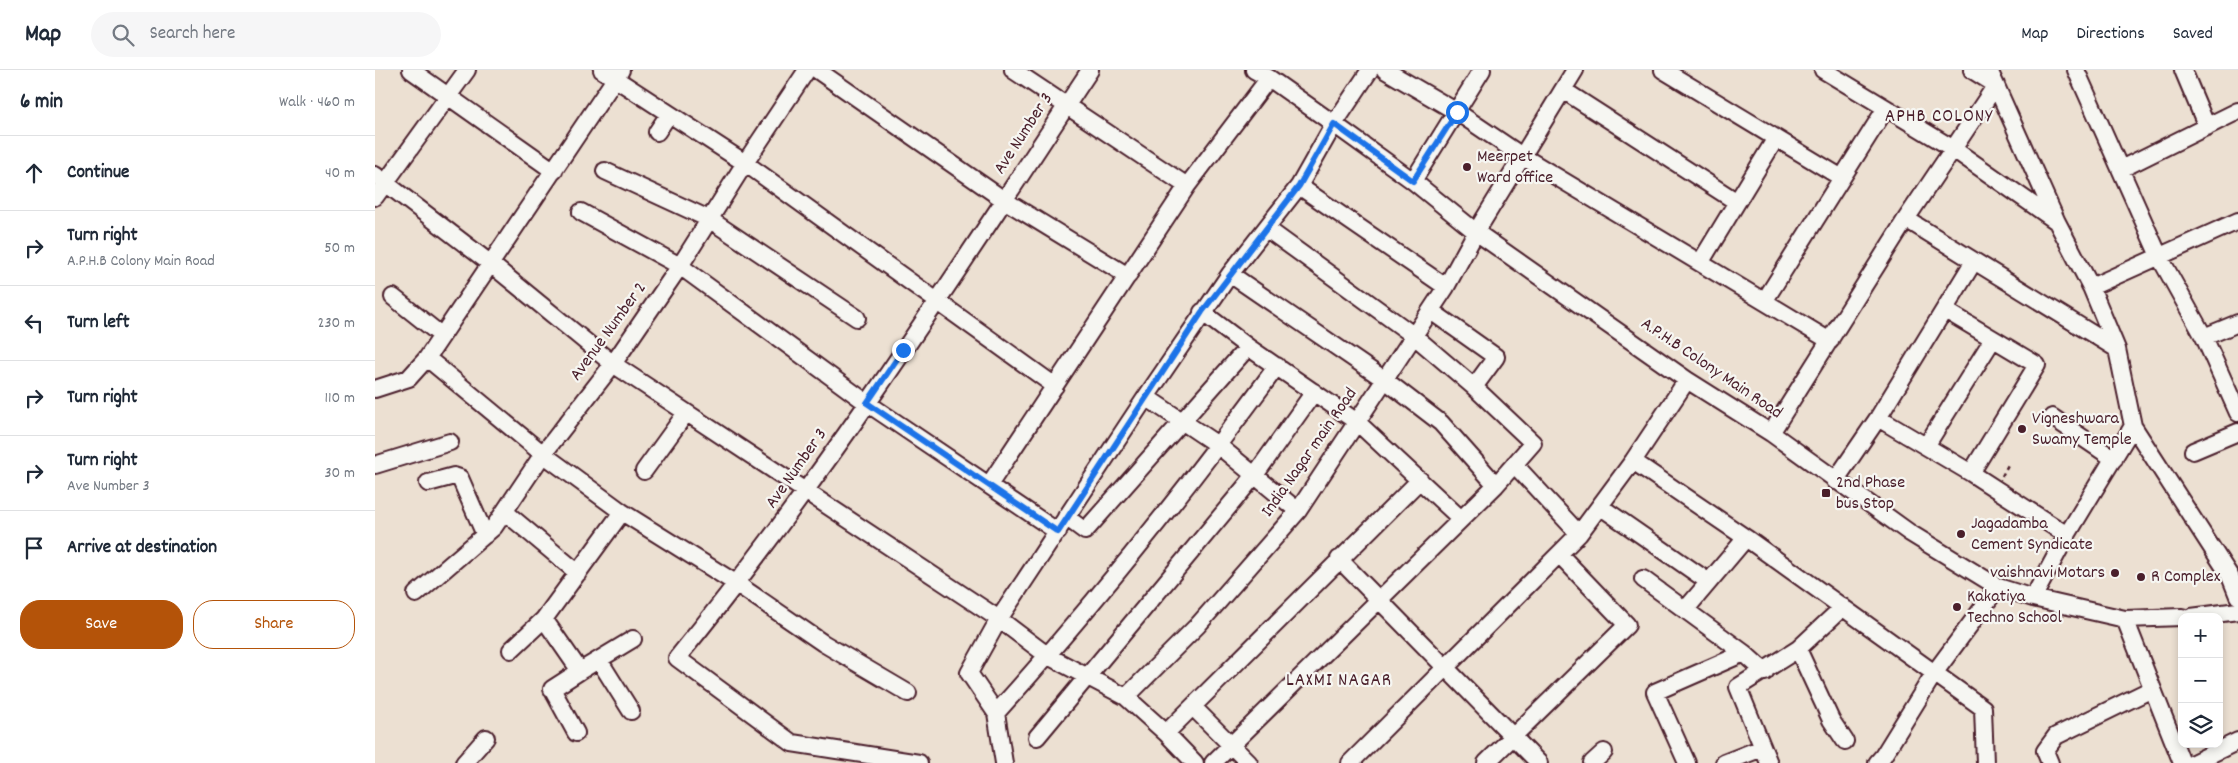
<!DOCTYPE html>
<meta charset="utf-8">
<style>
:root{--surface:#fff;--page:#f6f6f7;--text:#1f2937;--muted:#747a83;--line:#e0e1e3;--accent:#b45309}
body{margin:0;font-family:Dekko,sans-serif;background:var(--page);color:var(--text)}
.controls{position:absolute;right:15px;bottom:15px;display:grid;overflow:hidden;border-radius:10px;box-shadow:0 2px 8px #0003}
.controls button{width:45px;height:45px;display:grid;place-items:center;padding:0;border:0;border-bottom:1px solid var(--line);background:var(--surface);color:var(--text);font:25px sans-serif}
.stop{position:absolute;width:15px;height:15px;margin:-11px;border:4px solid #1a73e8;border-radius:50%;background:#fff}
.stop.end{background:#1a73e8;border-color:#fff;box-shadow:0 1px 5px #0008}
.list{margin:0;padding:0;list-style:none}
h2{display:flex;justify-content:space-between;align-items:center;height:65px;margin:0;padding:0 20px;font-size:21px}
h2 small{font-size:16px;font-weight:400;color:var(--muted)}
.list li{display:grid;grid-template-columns:32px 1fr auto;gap:15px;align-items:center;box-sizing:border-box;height:75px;padding:0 20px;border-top:1px solid var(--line)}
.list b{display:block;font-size:19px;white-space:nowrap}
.list p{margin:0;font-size:16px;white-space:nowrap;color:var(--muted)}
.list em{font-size:16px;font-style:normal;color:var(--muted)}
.actions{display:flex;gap:10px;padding:15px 20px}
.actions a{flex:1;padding:11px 0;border:1px solid var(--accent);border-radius:20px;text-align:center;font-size:18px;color:var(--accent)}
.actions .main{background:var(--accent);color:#fff}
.icon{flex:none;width:28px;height:28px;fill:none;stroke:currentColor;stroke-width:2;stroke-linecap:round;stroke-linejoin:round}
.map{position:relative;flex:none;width:1863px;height:693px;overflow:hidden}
header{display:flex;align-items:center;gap:30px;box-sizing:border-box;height:70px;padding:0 25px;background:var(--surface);border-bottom:1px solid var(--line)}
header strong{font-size:24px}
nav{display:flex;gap:28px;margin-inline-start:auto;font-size:18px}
.search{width:350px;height:45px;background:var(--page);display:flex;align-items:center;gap:12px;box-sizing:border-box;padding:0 18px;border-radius:28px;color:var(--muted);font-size:19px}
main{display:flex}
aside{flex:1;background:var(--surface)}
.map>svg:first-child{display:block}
</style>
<header>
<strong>Map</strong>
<div class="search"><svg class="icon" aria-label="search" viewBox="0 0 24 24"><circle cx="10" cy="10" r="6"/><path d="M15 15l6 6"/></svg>Search here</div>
<nav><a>Map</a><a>Directions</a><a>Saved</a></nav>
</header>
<main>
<aside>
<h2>6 min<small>Walk · 460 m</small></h2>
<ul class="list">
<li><svg class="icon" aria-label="ahead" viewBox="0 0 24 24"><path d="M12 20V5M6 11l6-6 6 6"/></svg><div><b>Continue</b></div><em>40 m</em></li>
<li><svg class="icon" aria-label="right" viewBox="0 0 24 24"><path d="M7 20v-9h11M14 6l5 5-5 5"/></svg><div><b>Turn right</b><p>A.P.H.B Colony Main Road</p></div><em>50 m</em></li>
<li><svg class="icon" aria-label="left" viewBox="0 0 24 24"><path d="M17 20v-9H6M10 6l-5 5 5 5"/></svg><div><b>Turn left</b></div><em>230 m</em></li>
<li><svg class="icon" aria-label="right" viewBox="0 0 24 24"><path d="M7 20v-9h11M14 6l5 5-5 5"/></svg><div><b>Turn right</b></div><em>110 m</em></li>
<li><svg class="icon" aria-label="right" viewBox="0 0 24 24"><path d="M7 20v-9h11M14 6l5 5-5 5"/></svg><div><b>Turn right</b><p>Ave Number 3</p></div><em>30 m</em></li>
<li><svg class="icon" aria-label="arrive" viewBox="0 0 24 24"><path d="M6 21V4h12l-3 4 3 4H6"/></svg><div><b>Arrive at destination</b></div></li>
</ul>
<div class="actions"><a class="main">Save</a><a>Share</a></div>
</aside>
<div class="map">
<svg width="1863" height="693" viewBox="0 0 1863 693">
<rect width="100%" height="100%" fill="#ece0d2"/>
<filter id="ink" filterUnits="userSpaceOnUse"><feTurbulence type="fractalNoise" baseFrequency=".02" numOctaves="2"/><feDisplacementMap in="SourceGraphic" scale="10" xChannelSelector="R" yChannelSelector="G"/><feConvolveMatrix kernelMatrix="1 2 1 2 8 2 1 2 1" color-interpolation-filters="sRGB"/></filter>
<g filter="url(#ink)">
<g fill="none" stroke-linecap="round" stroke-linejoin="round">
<defs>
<path id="minor" d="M36,0L179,101
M227,0L370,93L680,316
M442,0L629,130L753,206
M638,0L812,116
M879,0L894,8L959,54L1038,111L1101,162L1312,310L1396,363L1535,463L1623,517L1658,528L1750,549L1807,547
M1010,0L1082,42L1147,86L1455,271
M1288,0L1467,108
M1448,0L1577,78L1681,151
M1614,0L1682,152L1716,217L1742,279L1758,356L1855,506L1863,526
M1701,0L1784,186L1829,267L1863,343
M1808,0L1832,57
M1188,20L1362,132
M282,62L294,44
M1746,99L1863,41
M230,101L334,149L482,248
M0,105L116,194L238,294L624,549L673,586L751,627L791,663L1045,410
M1038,111L1107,0
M924,116L1071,217
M0,127L92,0
M206,142L305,196L492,333L683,462
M1531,149L1742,279
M1325,193L1401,68
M855,204L1010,310L1066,353L1121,415
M1716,217L1863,151
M18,227L67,266
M1390,230L1511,38
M1570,240L1662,295L1596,403
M1056,241L1121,287L1099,317
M827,242L873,277L982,352L1086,449
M1829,267L1863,253
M52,288L168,384L247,442L362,514L448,573L533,623
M0,319L34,308L52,288L246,0
M771,327L844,376L923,441
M1677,347L1739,389
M1503,348L1596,403L1692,465L1758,356
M1396,363L1531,149L1621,15L1597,0
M1551,376L1618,269
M1818,381L1863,362
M1258,391L1371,468L1608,638L1610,693
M1139,394L1204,464
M0,395L75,372
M269,401L311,343
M1460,411L1503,348L1599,191
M53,413L79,406L85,408L110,465
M614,415L812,116L894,8
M1226,437L1334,512
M130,442L203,503
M691,447L710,461L873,277
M964,489L1164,693
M1268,509L1369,583L1390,602
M41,524L119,457L168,384L238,294L305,196L370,93L432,0
M1658,528L1692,465
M1311,539L1371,468
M1816,547L1863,541
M169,549L205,601L258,569
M1750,549L1807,693
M1423,579L1456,650L1470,671
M136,580L169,549L247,442
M224,590L256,641
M751,627L823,555L923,441L1071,217L1101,162L1200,0
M818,637L874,693
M621,643C721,533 814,416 902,296
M201,663L177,619L205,601
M791,663L820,693
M662,667L880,405L939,322
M89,693L111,668
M544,693L417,673L302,588C454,402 583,200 715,0
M629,693L621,643L594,603L624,549L771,327L855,204L924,116L959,54L995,0
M838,693L1121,415L1158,373L1099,317L1038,265L891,158
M975,693L1204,464L1258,391L1312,310
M1111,693L1252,555L1184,484
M1217,693L1229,682
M1312,693L1280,622L1369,583
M1349,693L1387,678
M1394,693L1363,617L1423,579L1468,537
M1502,693L1508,686L1560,602L1623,517
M1675,693L1670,681L1681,666L1777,619
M1818,693L1863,671"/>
</defs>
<use href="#minor" stroke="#4a1f2b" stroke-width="20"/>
<path stroke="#4a1f2b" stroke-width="2.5" stroke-dasharray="4 4" stroke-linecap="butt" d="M1627,406L1634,393"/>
<use href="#minor" stroke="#f6f6f2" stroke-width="16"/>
</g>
</g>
<g fill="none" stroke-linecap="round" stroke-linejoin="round" filter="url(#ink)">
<path stroke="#1a73e8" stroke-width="6" d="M528,280L492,333L683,462L827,242L924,116L959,54L1038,111L1082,42"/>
</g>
<g fill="#4a1f2b" stroke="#f6f6f2" stroke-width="2">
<circle cx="1092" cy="97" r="5"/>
<circle cx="1647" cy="359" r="5"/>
<rect x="1446" y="418" width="10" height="10" rx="2.5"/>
<circle cx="1586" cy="464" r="5"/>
<circle cx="1740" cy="503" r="5"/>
<circle cx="1766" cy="507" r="5"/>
<circle cx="1582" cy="537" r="5"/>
</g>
<g text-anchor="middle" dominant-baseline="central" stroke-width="4.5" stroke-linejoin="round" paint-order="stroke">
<g font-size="18" fill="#4a1f2b" stroke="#f6f6f2">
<text transform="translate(649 64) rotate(-57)">Ave Number 3</text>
<text transform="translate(234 262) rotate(-54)">Avenue Number 2</text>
<text transform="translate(1336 299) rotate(34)">A.P.H.B Colony Main Road</text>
<text transform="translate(935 383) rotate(-55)">India Nagar main Road</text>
<text transform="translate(422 399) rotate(-55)">Ave Number 3</text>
</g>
<g font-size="18" fill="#4a1f2b" stroke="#f6f6f2" text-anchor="start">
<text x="1102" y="87">Meerpet<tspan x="1102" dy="21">Ward office</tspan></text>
<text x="1657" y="349">Vigneshwara<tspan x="1657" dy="21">Swamy Temple</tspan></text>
<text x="1461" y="413">2nd Phase<tspan x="1461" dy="21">bus Stop</tspan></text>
<text x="1596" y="454">Jagadamba<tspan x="1596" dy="21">Cement Syndicate</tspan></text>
<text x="1730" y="503" text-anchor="end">vaishnavi Motars</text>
<text x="1776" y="507">R Complex</text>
<text x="1592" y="527">Kakatiya<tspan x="1592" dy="21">Techno School</tspan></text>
</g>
<g font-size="19" letter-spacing="1" fill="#4a1f2b" stroke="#f6f6f2">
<text x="1564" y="47">APHB COLONY</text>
<text x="964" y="611">LAXMI NAGAR</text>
</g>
</g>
</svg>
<div class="controls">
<button>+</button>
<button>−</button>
<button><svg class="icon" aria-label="layers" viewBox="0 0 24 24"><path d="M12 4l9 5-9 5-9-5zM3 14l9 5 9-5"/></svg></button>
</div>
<div class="stop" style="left:1082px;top:42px"></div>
<div class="stop end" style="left:528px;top:280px"></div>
</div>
</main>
